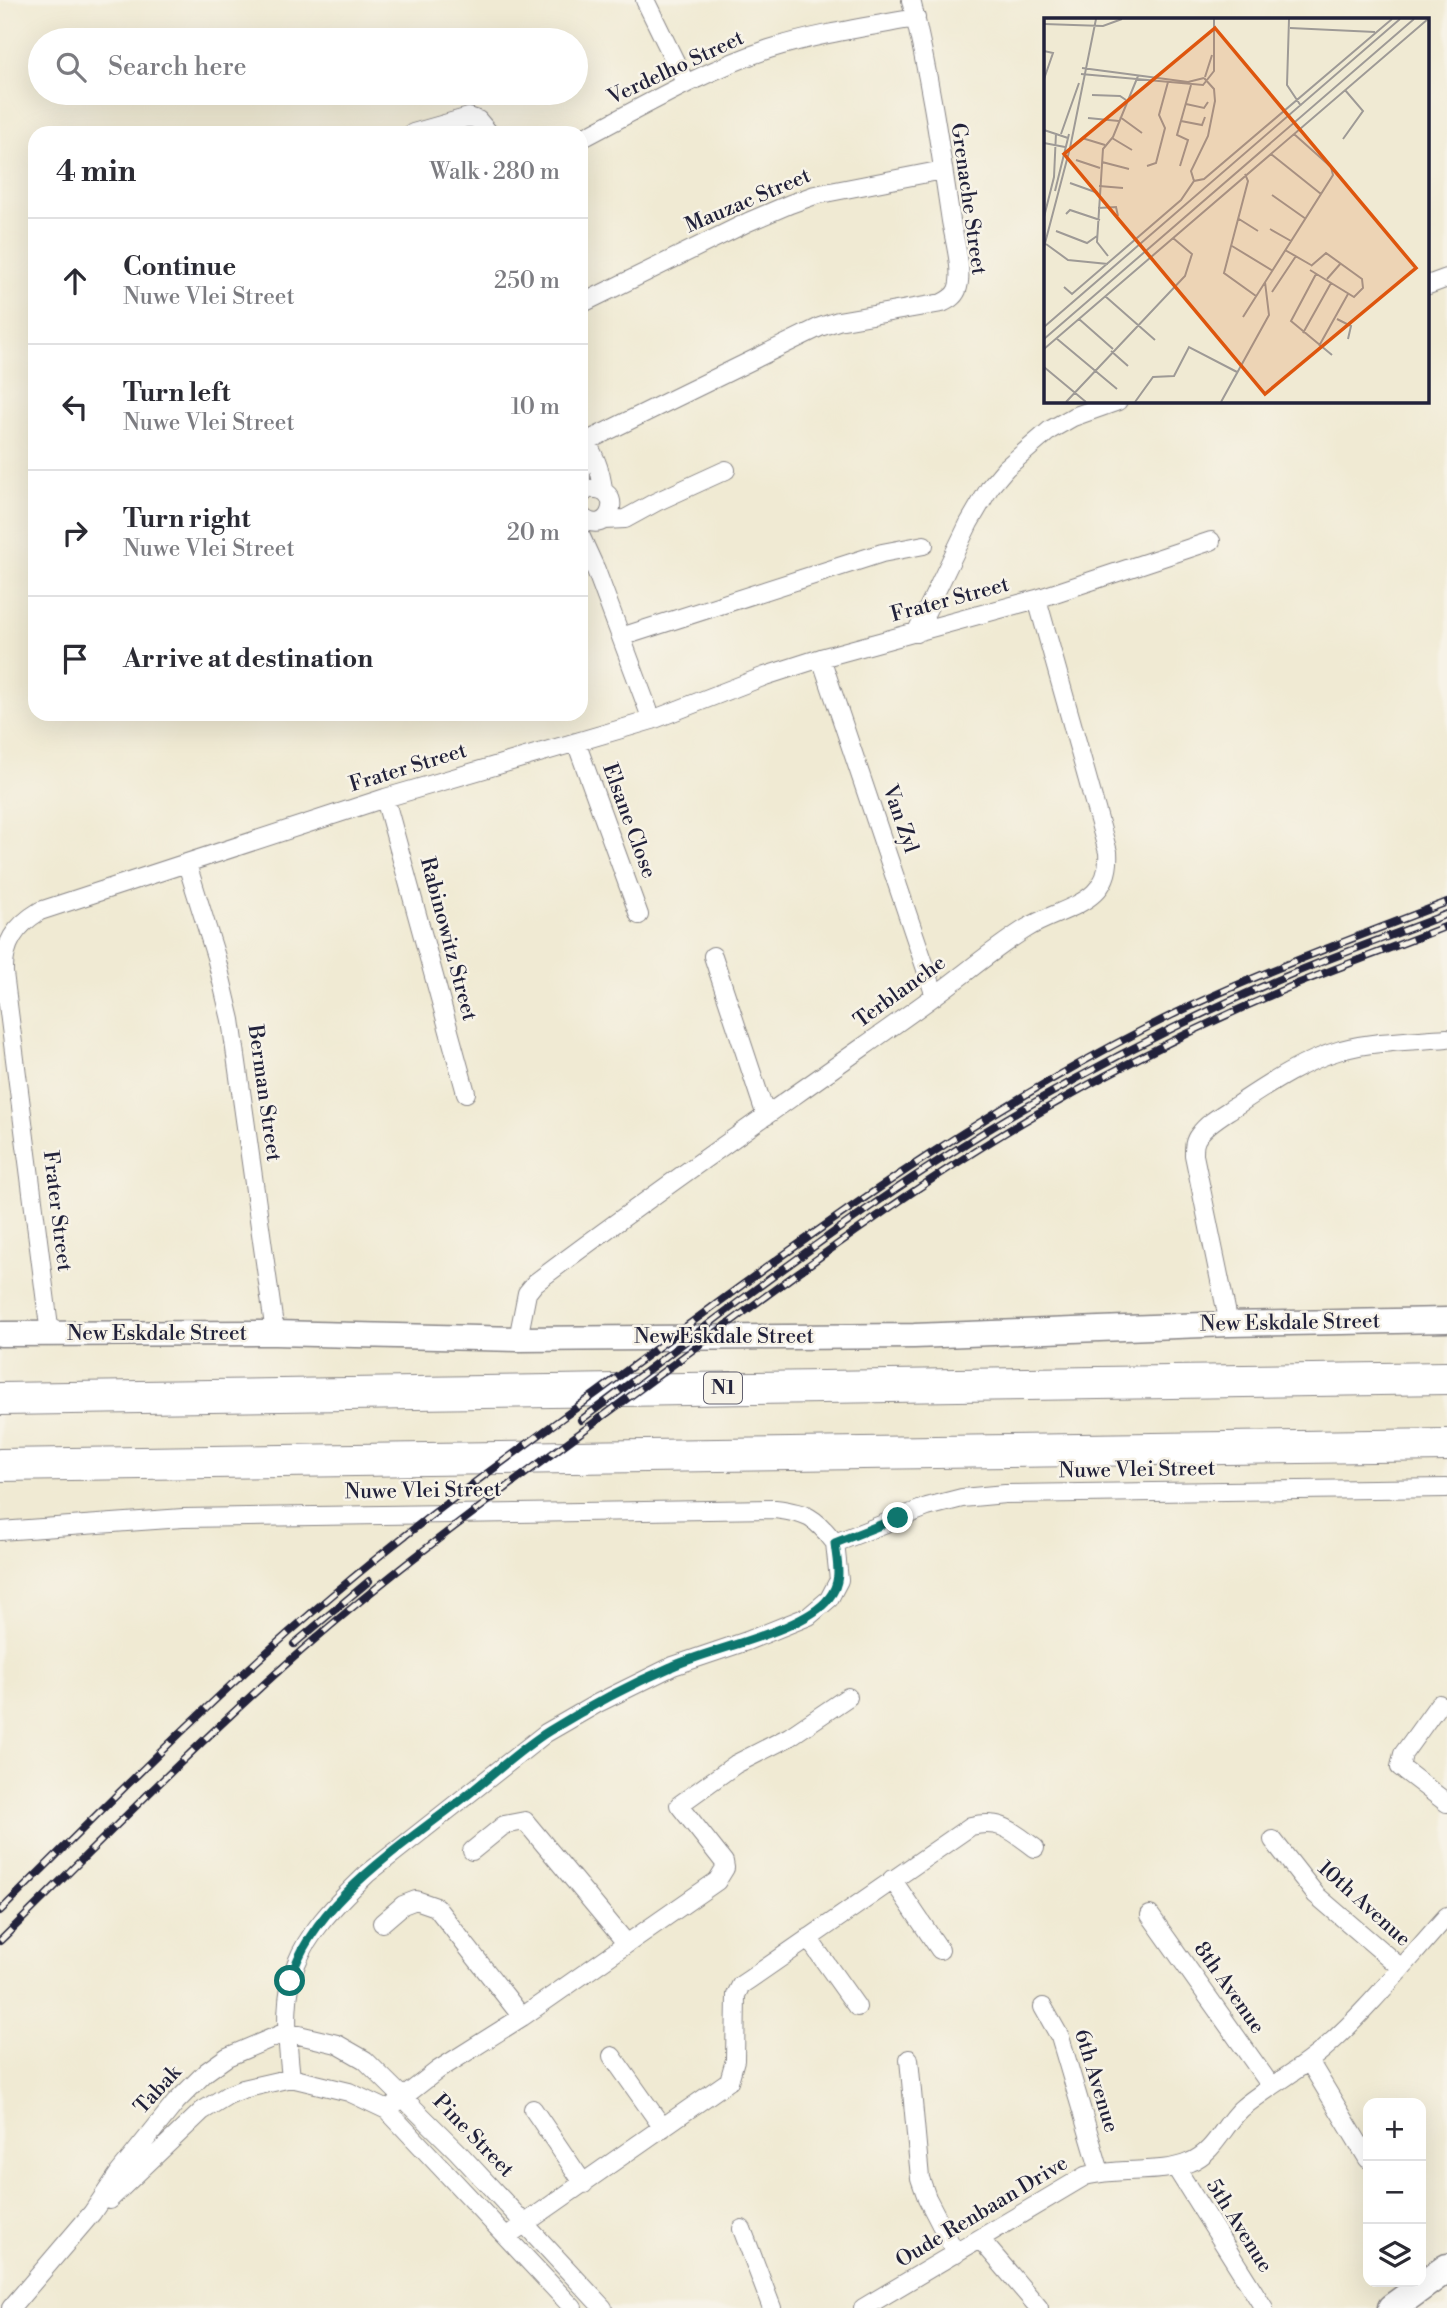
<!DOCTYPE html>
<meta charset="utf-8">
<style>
:root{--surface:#fff;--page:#f7f7f7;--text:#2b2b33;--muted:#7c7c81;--line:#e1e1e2}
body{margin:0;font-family:"Libre Bodoni",serif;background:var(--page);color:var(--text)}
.controls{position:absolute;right:21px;bottom:21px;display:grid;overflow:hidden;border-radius:14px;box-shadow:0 7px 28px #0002}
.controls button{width:63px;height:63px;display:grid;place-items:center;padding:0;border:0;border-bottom:2px solid var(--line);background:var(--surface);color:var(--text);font:35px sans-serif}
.stop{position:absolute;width:21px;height:21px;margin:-16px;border:5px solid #0f766e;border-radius:50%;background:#fff}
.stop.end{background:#0f766e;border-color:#fff;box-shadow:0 2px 7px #0008}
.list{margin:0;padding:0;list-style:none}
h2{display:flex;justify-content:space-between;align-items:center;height:91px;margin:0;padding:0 28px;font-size:30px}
h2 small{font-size:23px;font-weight:400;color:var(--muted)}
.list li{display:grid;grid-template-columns:46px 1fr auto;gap:21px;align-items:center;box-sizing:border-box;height:126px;padding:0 28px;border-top:2px solid var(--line)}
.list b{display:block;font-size:26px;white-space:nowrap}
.list p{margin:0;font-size:23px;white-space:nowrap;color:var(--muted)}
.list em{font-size:23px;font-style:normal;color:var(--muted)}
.icon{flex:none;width:38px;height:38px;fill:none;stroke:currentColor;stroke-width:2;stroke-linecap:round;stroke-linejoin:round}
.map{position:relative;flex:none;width:1447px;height:2308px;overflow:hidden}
.search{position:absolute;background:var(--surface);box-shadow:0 7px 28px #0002;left:28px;top:28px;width:560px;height:77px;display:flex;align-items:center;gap:18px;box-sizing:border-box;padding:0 24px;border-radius:38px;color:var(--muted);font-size:26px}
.panel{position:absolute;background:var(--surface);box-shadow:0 7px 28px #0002;left:28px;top:126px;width:560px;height:595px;border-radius:21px}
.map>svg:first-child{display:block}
</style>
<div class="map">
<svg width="1447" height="2308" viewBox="0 0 1447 2308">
<rect width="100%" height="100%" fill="#f7f3e8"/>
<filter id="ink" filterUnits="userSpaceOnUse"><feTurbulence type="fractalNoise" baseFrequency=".0143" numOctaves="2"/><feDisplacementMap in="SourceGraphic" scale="14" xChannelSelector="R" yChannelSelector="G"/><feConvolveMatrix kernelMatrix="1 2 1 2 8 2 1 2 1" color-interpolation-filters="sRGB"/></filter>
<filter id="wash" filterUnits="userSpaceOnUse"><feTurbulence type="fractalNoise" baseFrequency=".00686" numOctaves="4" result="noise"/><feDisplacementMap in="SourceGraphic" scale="28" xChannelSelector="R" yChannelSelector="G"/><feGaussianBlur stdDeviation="1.57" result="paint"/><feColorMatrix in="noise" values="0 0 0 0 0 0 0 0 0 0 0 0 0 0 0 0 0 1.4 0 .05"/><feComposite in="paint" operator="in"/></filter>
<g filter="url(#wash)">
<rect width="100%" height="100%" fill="#f0ead3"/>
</g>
<g filter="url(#ink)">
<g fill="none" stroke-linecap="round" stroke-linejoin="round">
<defs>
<path id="street" d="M645,0L686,84
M413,133L469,117L478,120L489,133
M581,139C642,107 703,71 769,49C817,34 866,27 916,18
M1428,285L1447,278
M581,304L748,222L790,204L815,195L943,170
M581,435C594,452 601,469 603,490
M581,444L820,327L838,321L942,303C948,300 954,297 957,290C964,273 954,238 951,221C940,147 929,72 911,0
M581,471V495
M581,495L588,489C628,484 610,542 581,516
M604,520L625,519L656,502L726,470
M581,537L596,570L652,720
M916,633L969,523L990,487L1006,468L1050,430L1073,417L1118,401
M621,637L882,553L924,545
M821,658L935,996
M576,742L639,915
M385,798L466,1093
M187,864L216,957L231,1020L275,1333
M713,956L766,1116
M1229,1324L1194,1155C1194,1147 1194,1141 1199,1135C1208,1122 1224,1114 1237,1105C1269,1084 1303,1061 1341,1050C1375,1041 1412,1041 1447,1038
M50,1334L4,973C3,944 15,926 40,911L385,798L652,720L765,676L821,658L1037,599L1211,541
M518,1339L527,1293L535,1283C643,1201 753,1125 863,1047C888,1029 913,1012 937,994C967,972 995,948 1027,928C1063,906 1112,905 1108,852L1037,599
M0,1531L183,1518L775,1509C807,1513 815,1517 835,1543L927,1507L962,1498L1005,1494L1447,1488
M1439,1704L1403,1754L1400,1767L1447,1803
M1273,1840L1316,1895L1400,1967
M472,1851L504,1825L525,1821L627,1944
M892,1879L940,1950
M1150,1915L1271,2086
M382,1923L403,1905L416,1900L436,1907L522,2017
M808,1938L857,2007
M1043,2007L1060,2037L1100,2172
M612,2056L663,2128
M909,2059L920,2178L927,2198L956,2254
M1309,2061L1368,2159
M291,2078C279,1973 292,1946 367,1874L546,1733L598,1703L673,1666L747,1641L809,1616L829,1599L839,1580L835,1543
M533,2109L584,2184
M387,2110L438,2070L522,2017L717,1881L725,1868L724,1862L679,1805L736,1764L789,1737L848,1697
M1176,2168L1264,2308
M109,2200L202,2111L228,2095L243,2089L291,2078L349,2092L387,2110L573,2308
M742,2229L772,2308
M507,2236L729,2081L735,2060L736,1995L741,1985L750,1979L971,1826C1001,1819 1012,1831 1035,1848
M981,2240L1039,2308
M11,2308L92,2213L119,2173L176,2102L206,2072L227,2057L286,2032L337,2044L365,2060L457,2151L603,2308
M863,2308L1085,2176C1118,2167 1162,2175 1190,2162C1215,2152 1223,2126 1241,2109C1268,2086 1301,2070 1327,2046C1370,2008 1409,1958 1447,1916"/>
<path id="secondary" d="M0,1334L275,1333L518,1339L914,1336L1229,1324L1447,1320"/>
<path id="primary" d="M1392,2308L1447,2268"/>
<path id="highway" d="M0,1399L1447,1378
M0,1465L1447,1445"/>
</defs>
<use href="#street" stroke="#898687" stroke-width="20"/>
<use href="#secondary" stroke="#898687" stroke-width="27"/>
<use href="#primary" stroke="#898687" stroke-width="31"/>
<use href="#highway" stroke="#898687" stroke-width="34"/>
<use href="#street" stroke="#fff" stroke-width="18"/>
<use href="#secondary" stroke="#fff" stroke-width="24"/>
<use href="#primary" stroke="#fff" stroke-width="28"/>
<use href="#highway" stroke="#fff" stroke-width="32"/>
<defs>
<path id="rail" d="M581,1420C729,1310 874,1194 1035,1102C1118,1054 1205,1010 1294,973C1345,952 1396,934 1447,914
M294,1644L369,1581
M0,1911C108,1804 214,1695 330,1597C434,1508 548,1430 657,1348C816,1229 973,1116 1150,1026C1246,977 1347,941 1447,902
M0,1941C93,1849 185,1755 283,1667C407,1556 545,1460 679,1360C797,1273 914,1185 1040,1112C1123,1064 1209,1021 1297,984C1346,964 1397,946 1447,926"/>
</defs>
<use href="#rail" stroke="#22223b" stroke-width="8"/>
<use href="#rail" stroke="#f7f3e8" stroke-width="5" stroke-dasharray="16" stroke-linecap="butt"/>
</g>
</g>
<g fill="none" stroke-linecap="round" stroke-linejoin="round" filter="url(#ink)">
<path stroke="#0f766e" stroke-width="9" d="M290,1981C312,1901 404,1845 466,1796C493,1775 520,1749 549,1731C588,1707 629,1685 671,1667C709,1649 805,1631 829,1598C843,1581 837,1563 835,1543L898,1518"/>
</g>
<g text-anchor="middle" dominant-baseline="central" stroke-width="5" stroke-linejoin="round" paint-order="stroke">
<rect fill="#f7f3e8" stroke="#62616f" stroke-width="2" x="704" y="1372.5" width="38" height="31" rx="5"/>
<g font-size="19" font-weight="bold" fill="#22223b">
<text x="723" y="1388">N1</text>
</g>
<g font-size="21" fill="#22223b" stroke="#f7f3e8">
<text transform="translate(676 68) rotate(-25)">Verdelho Street</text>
<text transform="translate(968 199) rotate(82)">Grenache Street</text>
<text transform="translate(748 201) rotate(-23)">Mauzac Street</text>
<text transform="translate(950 600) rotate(-15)">Frater Street</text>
<text transform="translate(408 768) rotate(-17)">Frater Street</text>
<text transform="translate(900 819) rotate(71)">Van Zyl</text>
<text transform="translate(629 821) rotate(70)">Elsane Close</text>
<text transform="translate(448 939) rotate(75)">Rabinowitz Street</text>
<text transform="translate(900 992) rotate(-36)">Terblanche</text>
<text transform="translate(264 1093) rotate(82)">Berman Street</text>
<text transform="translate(57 1211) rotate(83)">Frater Street</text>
<text transform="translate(1290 1323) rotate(-1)">New Eskdale Street</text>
<text x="157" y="1334">New Eskdale Street</text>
<text x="724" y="1337">New Eskdale Street</text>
<text transform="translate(1137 1470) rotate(-1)">Nuwe Vlei Street</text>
<text transform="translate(423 1491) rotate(-1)">Nuwe Vlei Street</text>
<text transform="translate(1364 1904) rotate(42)">10th Avenue</text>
<text transform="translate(1229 1988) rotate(55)">8th Avenue</text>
<text transform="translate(1096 2081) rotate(73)">6th Avenue</text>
<text transform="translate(158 2090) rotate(-47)">Tabak</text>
<text transform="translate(473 2136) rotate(46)">Pine Street</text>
<text transform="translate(982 2212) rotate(-31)">Oude Renbaan Drive</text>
<text transform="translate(1239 2226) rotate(58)">5th Avenue</text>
</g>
</g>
<g transform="translate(1044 18)">
<rect width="385" height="385" fill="#f0ead3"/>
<path fill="none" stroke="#9e9a96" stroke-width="2" d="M245,1L243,67L257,88M0,6L59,8L78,1M246,10L331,14M0,33L9,35L0,61M38,50L144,64L160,60M37,56L159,67L170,53V1M161,59L168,37M48,77L76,78L82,82M142,86L160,90L164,84M76,99L98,115M44,100L75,103M137,103L158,107L161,99M0,112L24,120M17,116L35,65M38,120L61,127M68,120L88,132M299,121L319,93L301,72M0,125L21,129M227,136L277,176M32,142L56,150M58,144L85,151M103,148L112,145L121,110L115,97L124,64M136,148L144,122L133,117L147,67M201,156L204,163L180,255L212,278M150,163L147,153L164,118L171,83L170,71L160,60M26,165L54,175M55,168L79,170M11,173L25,116M228,177L262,201M54,190L72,189L74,198M22,196L26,192L56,202M0,199L10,159L12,115M195,201L214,213M226,211L247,223M12,213L43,225L53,218M2,226L24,242L64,246M188,228L229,253M0,229L26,130L52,1M241,232L267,247M64,238L53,224L59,131L69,119L94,58M266,252L310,279L319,270L318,261L282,235L267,248M272,256L247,303L288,337M283,261L297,245M20,269L28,276L137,182L150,163L160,161L348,1M228,274L252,238M61,278L111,322M199,299L289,157L287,149L250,116M35,301L69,331M293,301L307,308L304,321M0,309L356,1M259,315L287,265M12,320L73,371M0,321L370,1M275,328L304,276M0,331L384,1M67,333L84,348M0,349L42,384M22,384L141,258L148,236L129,220M91,384L109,359L130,358L145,329L193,354M177,384L225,297L221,264"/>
<path fill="#de560e" fill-opacity="0.15" stroke="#de560e" stroke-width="3.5" d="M171,10L372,250L221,376L20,136Z"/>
<rect width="385" height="385" fill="none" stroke="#22223b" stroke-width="3.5"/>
</g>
</svg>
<div class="controls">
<button>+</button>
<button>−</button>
<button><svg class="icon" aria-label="layers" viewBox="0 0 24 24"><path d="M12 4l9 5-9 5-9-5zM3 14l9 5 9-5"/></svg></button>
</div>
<div class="stop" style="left:290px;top:1981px"></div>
<div class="stop end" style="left:898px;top:1518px"></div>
<div class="search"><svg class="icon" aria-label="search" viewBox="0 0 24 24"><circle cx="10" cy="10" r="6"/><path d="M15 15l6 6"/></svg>Search here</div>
<section class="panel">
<h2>4 min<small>Walk · 280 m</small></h2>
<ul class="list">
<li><svg class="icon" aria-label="ahead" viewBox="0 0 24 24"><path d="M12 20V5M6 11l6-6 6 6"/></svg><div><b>Continue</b><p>Nuwe Vlei Street</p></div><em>250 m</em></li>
<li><svg class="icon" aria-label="left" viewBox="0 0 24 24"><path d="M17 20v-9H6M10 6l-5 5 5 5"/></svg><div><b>Turn left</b><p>Nuwe Vlei Street</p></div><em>10 m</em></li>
<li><svg class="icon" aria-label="right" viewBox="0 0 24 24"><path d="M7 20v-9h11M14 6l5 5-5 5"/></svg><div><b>Turn right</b><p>Nuwe Vlei Street</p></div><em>20 m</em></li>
<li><svg class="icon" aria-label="arrive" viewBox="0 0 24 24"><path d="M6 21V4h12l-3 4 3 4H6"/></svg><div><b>Arrive at destination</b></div></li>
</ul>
</section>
</div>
